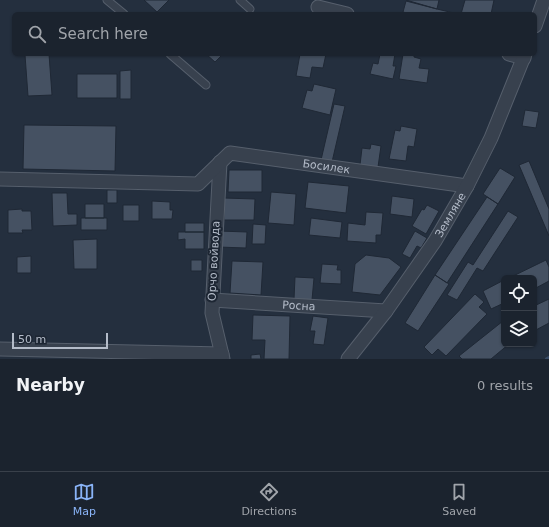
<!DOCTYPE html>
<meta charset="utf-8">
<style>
:root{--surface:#1b232e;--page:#242b36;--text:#f1f3f6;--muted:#a0a4aa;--line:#39404a;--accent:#8ab4f8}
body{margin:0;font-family:"DejaVu Sans",sans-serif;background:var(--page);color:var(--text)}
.controls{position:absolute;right:12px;bottom:12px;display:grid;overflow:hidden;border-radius:6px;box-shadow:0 1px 3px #0004}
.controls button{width:36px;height:36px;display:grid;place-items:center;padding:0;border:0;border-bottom:1px solid var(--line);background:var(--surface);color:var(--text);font:20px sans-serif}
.scale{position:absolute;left:12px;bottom:10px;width:96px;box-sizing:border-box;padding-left:4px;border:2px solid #b4bcc9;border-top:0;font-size:11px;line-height:14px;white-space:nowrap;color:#b4bcc9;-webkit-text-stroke:3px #1d2633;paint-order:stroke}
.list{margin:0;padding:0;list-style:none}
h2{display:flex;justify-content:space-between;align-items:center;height:52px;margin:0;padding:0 16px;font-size:17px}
h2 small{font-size:13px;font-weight:400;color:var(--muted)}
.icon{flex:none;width:22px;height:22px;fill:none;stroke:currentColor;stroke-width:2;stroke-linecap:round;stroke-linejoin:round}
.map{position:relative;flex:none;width:549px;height:359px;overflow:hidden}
.search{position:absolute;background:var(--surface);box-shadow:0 1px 3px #0004;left:12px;right:12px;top:12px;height:44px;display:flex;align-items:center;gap:10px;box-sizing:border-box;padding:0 14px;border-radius:6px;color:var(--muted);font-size:15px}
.sheet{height:112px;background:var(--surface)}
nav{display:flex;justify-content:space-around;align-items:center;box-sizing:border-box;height:56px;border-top:1px solid var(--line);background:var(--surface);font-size:11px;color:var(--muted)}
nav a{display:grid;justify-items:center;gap:2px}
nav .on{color:var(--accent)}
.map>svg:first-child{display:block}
</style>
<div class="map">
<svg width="549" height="359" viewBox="0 0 549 359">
<rect width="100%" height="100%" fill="#242f3e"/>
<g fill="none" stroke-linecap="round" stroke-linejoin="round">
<path stroke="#394c67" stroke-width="4" d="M547,359L549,358"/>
</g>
<path fill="#455162" stroke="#1f2835" d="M144,0H169L157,12Z
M406,0H439L437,9Z
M465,0H494L491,14H461Z
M406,1L437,9L458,14H410L403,12Z
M49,54L52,95L28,96L25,55Z
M206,54H223L215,62Z
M300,54H326L323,68L312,67L310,78L296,76Z
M380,54H395L393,66H396L393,79L370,74L373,63L378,64Z
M403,54H414V57L421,59L419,68L429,69L427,83L399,79Z
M131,70V99H120V71Z
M77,74H117V98H77Z
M314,84L336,89L330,115L302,108L307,90L312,91Z
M334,104L345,106L332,162L321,160Z
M525,110L539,112L536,128L522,126Z
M24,125L116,126L115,171L23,169Z
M401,126L417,129L414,147L408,146L406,161L389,159L395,130L400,131Z
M371,144L381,146L378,167L360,165L362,148L370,149Z
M529,161L549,209V236L519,165Z
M500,168L515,177L498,204L483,194Z
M229,170H262V192H228Z
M308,182L349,186L346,213L305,208Z
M107,190H117V203H107Z
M271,192L296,194L294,225L268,223Z
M52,193H67L68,214H77V225L53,226Z
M392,196L414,199L412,217L390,214Z
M487,197L498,204L447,283L435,275Z
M224,198L255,199L254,220H224Z
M152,201L170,202V210H173L172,219H152Z
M85,204H104V218H85Z
M123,205H139V221H123Z
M427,205L439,211L426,234L412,226L422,209L424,210Z
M22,209V211H31L32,230H22L23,233H8V210Z
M508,211L518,217L483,271L477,268L457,300L447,295L468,262L473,265Z
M366,212L383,213L381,235H376V243L347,241L348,223L365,225Z
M81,218H107V230H81Z
M311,218L342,222L340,238L309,235Z
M185,223H204V232H185Z
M253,224L266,225L265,244H252Z
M219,231L247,232L246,248L218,247Z
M415,231L427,238L421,248L417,246L410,258L402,254Z
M178,232H204V249H185V239L178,240Z
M97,239V269H74L73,240Z
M366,255L389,258L401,267L380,295L352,292L355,264Z
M31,256V273H17V257Z
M191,260H202V271H191Z
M546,260L549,267V281L534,289V278H509Z
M232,261L263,262L261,295L230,293Z
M322,264L338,265L337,270H341V284L320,283Z
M435,275L449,284L418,331L405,323Z
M295,277L314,278L312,300L294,299Z
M504,280V303L491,309L483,291Z
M475,294L484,302L479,307L487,314L446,356L438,349L432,355L424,347Z
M549,299V323L534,331V306Z
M253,315L290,316L289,359H264L265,340H252Z
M313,316L328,318L324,345L313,344L315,331H310Z
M503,321H504V344H509L491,359H462L459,356Z
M260,354L261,359H251V355Z"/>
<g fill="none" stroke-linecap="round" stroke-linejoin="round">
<defs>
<path id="lane" d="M107,0L124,14
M240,0L250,9
M170,54L206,85"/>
<g id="street">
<path d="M318,7L347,14"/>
<path d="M535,26L544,0"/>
<path d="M509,54L524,58"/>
<path d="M220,162L212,313L223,359"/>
<path id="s1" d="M0,179L198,184L230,153L467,186"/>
<path id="s2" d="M212,300L386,311"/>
<path d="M0,349L222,354"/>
<path id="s3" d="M348,359L386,311L435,241L467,186L491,138L525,54"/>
</g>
</defs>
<use href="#lane" stroke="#565f6c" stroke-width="9"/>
<use href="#street" stroke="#565f6c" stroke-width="15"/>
<use href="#lane" stroke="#38414e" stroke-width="7"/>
<use href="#street" stroke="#38414e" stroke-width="13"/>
</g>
<g text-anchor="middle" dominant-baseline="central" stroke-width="4" stroke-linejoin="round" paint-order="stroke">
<g font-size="11" fill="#b4bcc9" stroke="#1d2633">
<text stroke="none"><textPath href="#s1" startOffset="340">Босилек</textPath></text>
<text stroke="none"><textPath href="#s3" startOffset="177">Земляне</textPath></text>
<text transform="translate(214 261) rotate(-87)">Орчо войвода</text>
<text stroke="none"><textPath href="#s2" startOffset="87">Росна</textPath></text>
</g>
</g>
</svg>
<div class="controls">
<button><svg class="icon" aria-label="locate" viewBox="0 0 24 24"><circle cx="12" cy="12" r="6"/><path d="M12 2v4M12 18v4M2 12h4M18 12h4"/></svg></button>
<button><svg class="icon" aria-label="layers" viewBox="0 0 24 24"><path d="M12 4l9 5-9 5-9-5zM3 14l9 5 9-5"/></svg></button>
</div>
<div class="scale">50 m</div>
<div class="search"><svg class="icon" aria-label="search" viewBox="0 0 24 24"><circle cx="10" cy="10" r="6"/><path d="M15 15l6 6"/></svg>Search here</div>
</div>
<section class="sheet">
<h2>Nearby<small>0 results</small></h2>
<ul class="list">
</ul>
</section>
<nav>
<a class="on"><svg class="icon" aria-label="map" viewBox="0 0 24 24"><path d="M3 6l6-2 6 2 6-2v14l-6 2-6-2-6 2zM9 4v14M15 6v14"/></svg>Map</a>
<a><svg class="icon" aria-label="directions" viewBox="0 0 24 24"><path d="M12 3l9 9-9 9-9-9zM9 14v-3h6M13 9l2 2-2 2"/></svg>Directions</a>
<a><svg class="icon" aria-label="saved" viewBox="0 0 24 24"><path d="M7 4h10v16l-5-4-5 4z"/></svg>Saved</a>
</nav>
